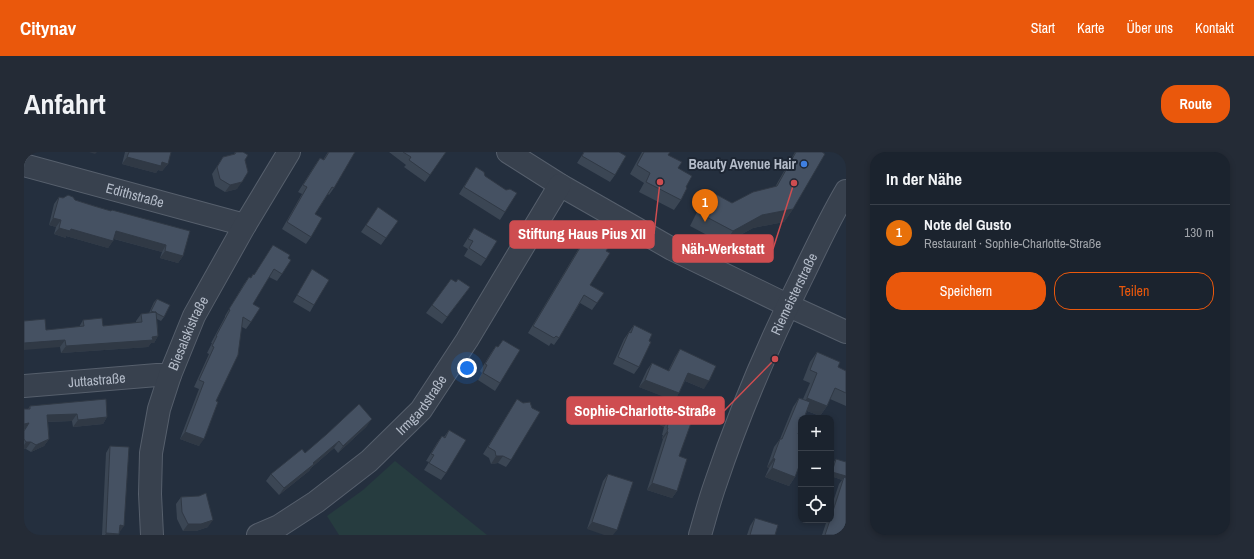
<!DOCTYPE html>
<html lang="de">
<meta charset="utf-8">
<style>
:root{--surface:#1b232e;--page:#242b36;--text:#f1f3f6;--muted:#a0a4aa;--line:#39404a;--accent:#ea580c}
body{margin:0;font-family:"Archivo Narrow",sans-serif;background:var(--page);color:var(--text)}
.controls{position:absolute;right:12px;bottom:12px;display:grid;overflow:hidden;border-radius:8px;box-shadow:0 2px 6px #0003}
.controls button{width:36px;height:36px;display:grid;place-items:center;padding:0;border:0;border-bottom:1px solid var(--line);background:var(--surface);color:var(--text);font:20px sans-serif}
.you{position:absolute;left:443px;top:216px;width:14px;height:14px;margin:-10px;border:3px solid #fff;border-radius:50%;background:#1a73e8;box-shadow:0 0 0 6px #1a73e833}
.badge{display:grid;place-items:center;width:26px;height:26px;border-radius:50%;background:var(--accent);color:#fff;font-size:13px;font-weight:700}
.pin{position:absolute;translate:-50% -33px;filter:drop-shadow(0 1px 2px #0008)}
.pin::after{content:'';position:absolute;top:21px;width:14px;height:12px;background:inherit;clip-path:polygon(0 0,100% 0,50% 100%)}
.list{margin:0;padding:0;list-style:none}
h2{display:flex;justify-content:space-between;align-items:center;height:52px;margin:0;padding:0 16px;font-size:17px}
h2 small{font-size:13px;font-weight:400;color:var(--muted)}
.list li{display:grid;grid-template-columns:26px 1fr auto;gap:12px;align-items:center;box-sizing:border-box;height:56px;padding:0 16px;border-top:1px solid var(--line)}
.list b{display:block;font-size:15px;white-space:nowrap}
.list p{margin:0;font-size:13px;white-space:nowrap;color:var(--muted)}
.list em{font-size:13px;font-style:normal;color:var(--muted)}
.actions{display:flex;gap:8px;padding:12px 16px}
.actions a{flex:1;padding:9px 0;border:1px solid var(--accent);border-radius:16px;text-align:center;font-size:14px;color:var(--accent)}
.actions .main{background:var(--accent);color:#fff}
.icon{flex:none;width:22px;height:22px;fill:none;stroke:currentColor;stroke-width:2;stroke-linecap:round;stroke-linejoin:round}
.map{position:relative;flex:none;width:822px;height:383px;overflow:hidden;border-radius:16px}
header{display:flex;align-items:center;gap:24px;box-sizing:border-box;height:56px;padding:0 20px;background:var(--accent);color:#fff}
header strong{font-size:19px}
nav{display:flex;gap:22px;margin-inline-start:auto;font-size:14px}
.intro{display:flex;align-items:center;justify-content:space-between;box-sizing:border-box;height:96px;padding:0 24px}
h1{margin:0;font-size:28px}
.button{padding:10px 18px;border-radius:16px;background:var(--accent);color:#fff;font-size:14px;font-weight:700}
main{display:flex;gap:24px;padding:0 24px}
aside{flex:1;background:var(--surface);border-radius:16px;box-shadow:0 2px 6px #0003}
.map>svg:first-child{display:block}
</style>
<header>
<strong>Citynav</strong>
<nav><a>Start</a><a>Karte</a><a>Über uns</a><a>Kontakt</a></nav>
</header>
<div class="intro"><h1>Anfahrt</h1><a class="button">Route</a></div>
<main>
<div class="map">
<svg width="822" height="383" viewBox="0 0 822 383">
<rect width="100%" height="100%" fill="#242f3e"/>
<path fill="#263c3f" d="M371,309L463,383H315L303,364L339,338Z"/>
<g fill="none" stroke-linecap="round" stroke-linejoin="round">
<defs>
<g id="minor">
<path d="M484,0L536,33L648,97L763,153L822,180"/>
<path id="s1" d="M0,13L221,73"/>
<path id="s2" d="M0,234L133,223H146"/>
<path id="s3" d="M128,383L126,342L127,301L135,257L146,223L170,164L221,73L265,0"/>
<path id="s4" d="M234,383L255,374L292,350L345,309L397,258L443,188L536,33"/>
<path id="s5" d="M676,383C681,366 685,350 691,333C715,261 745,191 779,123C793,94 806,66 822,39"/>
</g>
</defs>
<use href="#minor" stroke="#565f6c" stroke-width="24"/>
<use href="#minor" stroke="#38414e" stroke-width="22"/>
</g>
<path fill="#3b4654" d="M101,0H147L144,12L138,19L134,18L132,21L98,12Z
M211,0H219L221,8L213,37L201,40L191,34L188,22L199,5L210,2Z
M304,0H331L310,36L305,43L304,42L291,62L287,85L282,92L258,77L278,42L274,40L291,13L296,6L299,8Z
M365,0H422L401,30L380,15L382,13Z
M560,0H595L591,23L586,30L553,11Z
M618,0H646L644,3L654,16L662,35L657,48L650,58L615,40L620,31L606,22Z
M771,0H798L769,57L760,70L729,76L700,92L666,74L677,52L686,39L708,51L751,35Z
M452,15L461,24L481,60L476,68L435,42Z
M35,45L51,48L87,59L88,58L159,104L154,111L136,106L138,100L90,87L84,96L42,84V86L30,82L32,75L25,73L30,52Z
M354,55L374,69L357,93L337,80Z
M450,76L462,107L457,114L440,104L444,97L439,94Z
M563,84L582,99L566,133L573,151L568,158L556,151L535,186L530,193L527,191L525,194L504,181L558,91Z
M249,93L264,106L258,122L253,129L245,125L229,152L227,170L222,177L218,175L192,249L175,294L156,287L175,237L170,235L185,202L183,201L188,191H187L201,165V164L220,132L225,125L227,126L230,123Z
M288,117L290,153L286,160L269,150L284,124Z
M432,130L446,135L418,172L402,161L408,153Z
M133,147L140,165L137,169L133,167L134,184L130,191H127L124,195L37,201L36,195L22,178L55,175L59,168L79,174L112,171V169L117,162L125,161L130,150Z
M610,173L625,189L615,215L610,222L589,212L600,187Z
M479,188L476,231L471,239L454,228L458,221L456,219L467,201L472,194L474,195Z
M656,197L680,237L661,229L651,248L663,260L655,304L653,339L648,346L623,338L639,287L638,286L639,283H638L640,275L636,273L643,253L647,247L615,235L623,218L628,211L644,219L651,205Z
M793,200L814,215L822,219V254L806,247L803,254L796,264L783,259L774,282L771,325L765,334L741,325L745,316L743,315L750,295L756,287L769,255L775,246L779,247L786,231L779,228L786,210Z
M493,247L487,308L482,315L474,311L467,312L465,306L459,302Z
M6,254L83,265L79,272L49,275L48,269L24,270L25,287L20,294L7,300L2,297H0V257H4Z
M343,274L314,301L310,296L287,316L285,319L255,343L242,329L247,322L281,301Z
M425,278L422,321L417,328L400,318L405,310L402,309L413,291L418,284L420,285Z
M86,294L95,381L94,383H78L82,301Z
M812,307L821,325L822,383H798L803,368H807V356L815,332L818,328L807,324V319L809,311Z
M584,322L609,330L563,377L579,329Z
M175,344L184,375L172,379H159L153,367L152,352L157,345Z
M731,366L751,383H723L726,374Z"/>
<path fill="#303945" d="M65,0H73L71,2Z
M103,5L138,10L144,12L138,19L134,18L132,21L98,12Z
M218,30L213,37L201,40L206,33Z
M769,57L760,70L729,76L700,92L709,79L738,63Z
M29,66L37,68L32,75L25,73Z
M35,76L47,77L89,89L84,96L42,84V86L30,82Z
M92,79L142,93L138,100L87,86Z
M141,99L159,104L154,111L136,106Z
M134,184L130,191H127L124,195L37,201L42,194Z
M41,188L36,195L0,198V191Z
M664,221L685,229L680,237L659,228Z
M621,228L655,241L650,249L615,235Z
M783,246L803,254L796,264L776,256Z
M53,262L48,269L18,270L23,263Z
M83,265L79,272L49,275L54,268Z
M640,266L645,268L640,275L636,273Z
M348,267L343,274L314,301L319,294Z
M5,271L0,278V272Z
M643,279L644,280L639,287L638,286Z
M161,280L180,287L175,294L156,287Z
M25,287L20,294L7,300L12,293Z
M315,289L310,296L287,316L285,319L255,343L260,336Z
M2,290H7L2,297H0V293Z
M472,304H479L474,311L467,312Z
M749,306L751,307L745,316L743,315Z
M748,316L771,325L765,334L741,325Z
M808,320L822,324L819,328L820,325L818,328L807,324V321Z
M628,331L653,339L648,346L623,338Z
M189,368L184,375L172,379H159L164,372Z
M568,370L593,378L589,383H580L563,377Z
M96,373L100,374L95,381Z
M82,381L95,382L94,383H81Z"/>
<path fill="#455162" stroke="#303945" d="M105,0H147L144,12L138,10L137,14L103,5Z
M212,0H219L224,3L221,8L224,20L218,30L206,33L196,27L193,15L199,5L211,2Z
M305,0H331L310,36L308,35L291,62L298,66L287,85L263,70L283,35L279,33L296,6L300,8Z
M379,0H422L406,23L385,8L387,5Z
M560,0H595L602,4L591,23L558,4Z
M620,0H646L644,3L658,10L654,16L668,24L662,35L663,36L657,48L622,30L626,21L613,13Z
M772,0H798L801,2L769,57L738,63L709,79L675,61L686,39L708,51L729,40L753,34Z
M452,15L460,20L461,24L482,38L486,37L493,41L481,60L440,35Z
M44,43L49,45L51,48L70,54L87,59L88,58L166,79L159,104L141,99L142,93L92,79L89,89L47,77L46,79L35,76L37,68L29,66L35,45L39,46Z
M354,55L374,69L362,86L342,73Z
M450,76L473,89L462,107L445,96L449,89L444,87Z
M563,84L584,96L582,99L586,101L566,133L580,141L573,151L560,143L535,186L532,184L530,186L509,174Z
M249,93L266,103L264,106L267,108L258,122L250,117L229,152L236,156L227,170L219,165L214,203L192,249L194,250L180,287L161,280L180,230L175,228L190,195L188,194L193,184H192L206,158L205,157L225,125L227,126L229,122L230,123Z
M288,117L305,128L290,153L273,143Z
M427,127L432,130L434,127L446,135L423,165L408,153Z
M133,147L146,153L140,165L132,161V160H130L127,159Z
M132,160L134,184L128,185L129,188L42,194L41,188L0,191V169L21,167L22,178L60,174L59,168L78,166L79,174L118,170L117,162Z
M610,173L628,182L625,189L627,190L615,215L594,205L605,180L607,181Z
M479,188L496,198L476,231L459,221L463,213L461,212L472,194L474,195Z
M656,197L692,214L685,229L664,221L655,241L621,228L628,211L645,219Z
M793,200L816,210L814,215L822,219V241L811,236L803,254L783,246L793,221L786,218Z
M648,246L666,253L663,260L670,263L655,304L663,307L653,339L628,331L644,280L643,279L644,276H643L645,268L640,266Z
M775,246L786,250L780,266H777V273L774,282L777,283V309L771,325L748,316L751,307L749,306L756,287H758Z
M82,247L83,265L54,268L53,262L23,263L25,287L12,293L7,290H2L0,287V279L5,271L0,272V257H6V254Z
M493,247L499,251L506,250L508,256L516,260L487,308L479,304H472L471,299L464,295Z
M335,252L348,267L319,294L315,289L289,311L290,312L260,336L247,322L278,297L281,301L303,282Z
M425,278L442,288L422,321L405,311L410,303L407,302L418,284L421,286Z
M86,294L105,295L100,374L96,373L95,382L82,381Z
M812,307L822,310V324L808,320Z
M584,322L609,330L593,378L568,370Z
M820,325L822,326V383H801L806,368H807V365Z
M182,341L189,368L177,372H164L158,360L157,345L175,344Z
M731,366L754,373L751,383H726Z"/>
<circle fill="#3f7fe0" stroke="#1d2633" stroke-width="1.5" cx="780" cy="12" r="4"/>
<g text-anchor="middle" dominant-baseline="central" stroke-width="4" stroke-linejoin="round" paint-order="stroke">
<g font-size="14" font-weight="bold" fill="#b4bcc9" stroke="#1d2633" text-anchor="end">
<text x="772" y="12">Beauty Avenue Hair</text>
</g>
<g font-size="14" fill="#b4bcc9" stroke="#1d2633">
<text stroke="none"><textPath href="#s1" startOffset="115">Edithstraße</textPath></text>
<text stroke="none"><textPath href="#s5" startOffset="259">Riemeisterstraße</textPath></text>
<text stroke="none"><textPath href="#s3" startOffset="208">Biesalskistraße</textPath></text>
<text stroke="none"><textPath href="#s2" startOffset="73">Juttastraße</textPath></text>
<text stroke="none"><textPath href="#s4" startOffset="211">Irmgardstraße</textPath></text>
</g>
</g>
<path fill="none" stroke="#ce4d50" stroke-width="1.5" d="M636 30L630 82M770 31L749 97M751 207L700 259"/>
<g fill="#ce4d50" stroke="#1d2633" stroke-width="1.5">
<circle cx="636" cy="30" r="4"/>
<circle cx="770" cy="31" r="4"/>
<circle cx="751" cy="207" r="4"/>
</g>
<g fill="#ce4d50" stroke="#ce4d50" stroke-width="1.5">
<rect x="486" y="69" width="144" height="27" rx="4"/>
<rect x="649" y="83" width="100" height="27" rx="4"/>
<rect x="543" y="245" width="157" height="27" rx="4"/>
</g>
<g font-size="15" text-anchor="middle" font-weight="bold" fill="#fff">
<text x="558" y="87">Stiftung Haus Pius XII</text>
<text x="699" y="102">Näh-Werkstatt</text>
<text x="621" y="264">Sophie-Charlotte-Straße</text>
</g>
</svg>
<div class="controls">
<button>+</button>
<button>−</button>
<button><svg class="icon" aria-label="locate" viewBox="0 0 24 24"><circle cx="12" cy="12" r="6"/><path d="M12 2v4M12 18v4M2 12h4M18 12h4"/></svg></button>
</div>
<div class="you"></div>
<div class="pin badge" style="left:681px;top:70px;background:#e8710a">1</div>
</div>
<aside>
<h2>In der Nähe<small></small></h2>
<ul class="list">
<li><span class="badge" style="background:#e8710a">1</span><div><b>Note del Gusto</b><p>Restaurant · Sophie-Charlotte-Straße</p></div><em>130 m</em></li>
</ul>
<div class="actions"><a class="main">Speichern</a><a>Teilen</a></div>
</aside>
</main>
